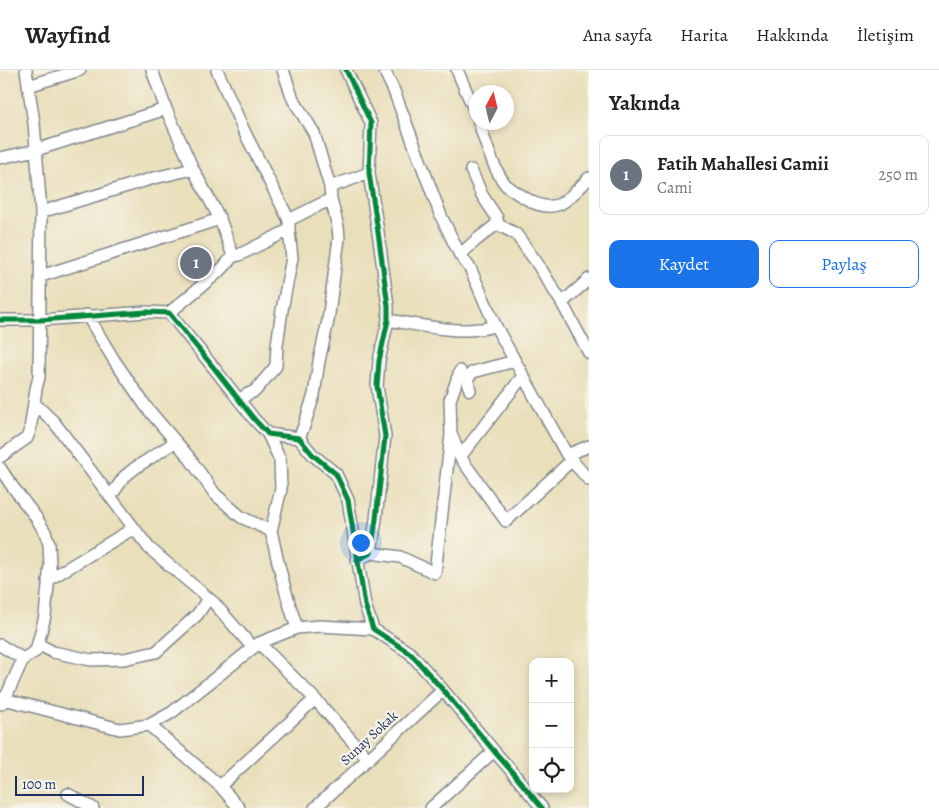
<!DOCTYPE html>
<html lang="tr">
<meta charset="utf-8">
<style>
:root{--surface:#fff;--page:#f2f2f2;--text:#222;--muted:#767676;--line:#e0e0e0;--accent:#1a73e8}
body{margin:0;font-family:Alegreya,serif;background:var(--page);color:var(--text)}
.controls{position:absolute;right:15px;bottom:15px;display:grid;overflow:hidden;border-radius:10px;box-shadow:0 2px 8px #0003}
.controls button{width:45px;height:45px;display:grid;place-items:center;padding:0;border:0;border-bottom:1px solid var(--line);background:var(--surface);color:var(--text);font:25px sans-serif}
.compass{position:absolute;left:469px;top:15px;width:45px;height:45px;border-radius:50%;background:var(--surface);box-shadow:0 2px 8px #0003;rotate:7deg}
.scale{position:absolute;left:15px;bottom:12px;width:129px;box-sizing:border-box;padding-left:5px;border:2px solid #1b2f5e;border-top:0;font-size:14px;line-height:18px;white-space:nowrap;color:#1b2f5e;-webkit-text-stroke:4px #f7f3e8;paint-order:stroke}
.you{position:absolute;left:360px;top:472px;width:18px;height:18px;margin:-12px;border:4px solid #fff;border-radius:50%;background:#1a73e8;box-shadow:0 0 0 8px #1a73e833}
.badge{display:grid;place-items:center;width:32px;height:32px;border-radius:50%;background:var(--accent);color:#fff;font-size:16px;font-weight:700}
.pin{position:absolute;translate:-50% -50%;border:2px solid #fff;box-shadow:0 1px 5px #0006}
.list{margin:0;padding:0;list-style:none}
h2{display:flex;justify-content:space-between;align-items:center;height:65px;margin:0;padding:0 20px;font-size:21px}
h2 small{font-size:16px;font-weight:400;color:var(--muted)}
.list li{display:grid;grid-template-columns:32px 1fr auto;gap:15px;align-items:center;box-sizing:border-box;height:80px;margin:0 10px 10px;padding:0 10px;border:1px solid var(--line);border-radius:10px}
.list b{display:block;font-size:19px;white-space:nowrap}
.list p{margin:0;font-size:16px;white-space:nowrap;color:var(--muted)}
.list em{font-size:16px;font-style:normal;color:var(--muted)}
.actions{display:flex;gap:10px;padding:15px 20px}
.actions a{flex:1;padding:11px 0;border:1px solid var(--accent);border-radius:10px;text-align:center;font-size:18px;color:var(--accent)}
.actions .main{background:var(--accent);color:#fff}
.icon{flex:none;width:28px;height:28px;fill:none;stroke:currentColor;stroke-width:2;stroke-linecap:round;stroke-linejoin:round}
.map{position:relative;flex:none;width:589px;height:738px;overflow:hidden}
header{display:flex;align-items:center;gap:30px;box-sizing:border-box;height:70px;padding:0 25px;background:var(--surface);border-bottom:1px solid var(--line)}
header strong{font-size:24px}
nav{display:flex;gap:28px;margin-inline-start:auto;font-size:18px}
main{display:flex}
aside{flex:1;background:var(--surface)}
.map>svg:first-child{display:block}
</style>
<header>
<strong>Wayfind</strong>
<nav><a>Ana sayfa</a><a>Harita</a><a>Hakkında</a><a>İletişim</a></nav>
</header>
<main>
<div class="map">
<svg width="589" height="738" viewBox="0 0 589 738">
<rect width="100%" height="100%" fill="#f7f3e8"/>
<filter id="ink" filterUnits="userSpaceOnUse"><feTurbulence type="fractalNoise" baseFrequency=".02" numOctaves="2"/><feDisplacementMap in="SourceGraphic" scale="10" xChannelSelector="R" yChannelSelector="G"/><feConvolveMatrix kernelMatrix="1 2 1 2 8 2 1 2 1" color-interpolation-filters="sRGB"/></filter>
<filter id="wash" filterUnits="userSpaceOnUse"><feTurbulence type="fractalNoise" baseFrequency=".0096" numOctaves="4" result="noise"/><feDisplacementMap in="SourceGraphic" scale="20" xChannelSelector="R" yChannelSelector="G"/><feGaussianBlur stdDeviation="1.12" result="paint"/><feColorMatrix in="noise" values="0 0 0 0 0 0 0 0 0 0 0 0 0 0 0 0 0 1.4 0 .05"/><feComposite in="paint" operator="in"/></filter>
<g filter="url(#wash)">
<rect width="100%" height="100%" fill="#eadfbb"/>
</g>
<g filter="url(#ink)">
<g fill="none" stroke-linecap="round" stroke-linejoin="round">
<defs>
<path id="minor" d="M217,0L244,61L289,150V160L292,188L282,240L277,275L276,296L255,321L246,325L240,331
M283,0L293,29L314,63L330,117L331,129L338,157L339,168L328,251L319,291L314,325L304,356L299,368
M346,0L371,53L369,103L379,169L388,236V250L379,291L377,316L385,366L376,449L371,483L357,490
M384,0L394,21L441,146L460,185L470,198L495,255L567,385L589,410
M457,0L477,46
M28,16L80,0
M166,39L193,99L220,149L233,186L223,198L169,243
M479,52C484,69 495,104 507,116C513,121 520,125 527,129C536,135 549,139 560,134C571,128 580,117 589,108
M0,88L36,80L166,39L152,0
M471,100L482,125L497,148V154
M330,117L369,103
M41,142L154,108L193,99
M289,150L331,129
M460,185L475,171L497,154L516,164L537,193L562,233L589,283
M233,186L239,185L289,160
M41,206L220,149
M562,233L589,209
M87,245L114,290L147,338L188,386L215,424L241,447L271,461L281,419L280,390L268,364
M0,250H40L146,242L169,243L214,298L254,349L268,364L299,368L313,385L336,404L348,430L365,535L373,559L410,583L443,620L494,681L508,697L542,738
M388,250C414,254 452,263 479,259C484,259 490,257 495,255
M470,320L467,308L473,302L515,291
M34,333L54,352L149,478L214,533L253,578
M452,366L460,387L506,451L572,390
M567,385L589,376
M0,387L27,368L30,360L36,319L39,307L41,142L34,53L26,0
M460,387L523,306
M0,398L12,416L35,446L45,462L49,474L50,495L45,546L36,581L23,589L5,629L1,634
M111,426L124,407L135,398L175,372
M271,461C278,494 286,526 297,558L320,556L373,559
M371,483L400,487L435,503L451,365L450,330L460,301
M48,510L134,458
M259,573L315,629L368,689
M38,574L53,582L91,590L124,589L156,582L197,545L208,529
M0,575L23,589
M0,628L120,659L149,655L220,716L239,738
M149,655L171,643L209,613L259,573L297,558
M220,716L315,629
M68,724L93,738
M315,738L443,620
M431,738L494,681"/>
</defs>
<use href="#minor" stroke="#82878c" stroke-width="14"/>
<use href="#minor" stroke="#fff" stroke-width="11"/>
<defs>
<path id="cycleway" d="M346,0L371,53L369,103L379,169L388,236V250L379,291L377,316L385,366L376,449L371,483L357,490
M0,250H40L146,242L169,243L214,298L254,349L268,364L299,368L313,385L336,404L348,430L365,535L373,559L410,583L443,620L494,681L508,697L542,738"/>
</defs>
<use href="#cycleway" stroke="#f7f3e8" stroke-width="8"/>
<use href="#cycleway" stroke="#00873e" stroke-width="5"/>
</g>
</g>
<g text-anchor="middle" dominant-baseline="central" stroke-width="4.5" stroke-linejoin="round" paint-order="stroke">
<g font-size="14" fill="#1b2f5e" stroke="#f7f3e8">
<text transform="translate(369 668) rotate(-43)">Sunay Sokak</text>
</g>
</g>
</svg>
<div class="controls">
<button>+</button>
<button>−</button>
<button><svg class="icon" aria-label="locate" viewBox="0 0 24 24"><circle cx="12" cy="12" r="6"/><path d="M12 2v4M12 18v4M2 12h4M18 12h4"/></svg></button>
</div>
<svg class="compass" viewBox="-18 -18 36 36"><path d="M0-13l5 13h-10z" fill="#e53935"/><path d="M0 13l5-13h-10z" fill="#767676"/></svg>
<div class="scale">100 m</div>
<div class="you"></div>
<div class="pin badge" style="left:196px;top:193px;background:#6b7280">1</div>
</div>
<aside>
<h2>Yakında<small></small></h2>
<ul class="list">
<li><span class="badge" style="background:#6b7280">1</span><div><b>Fatih Mahallesi Camii</b><p>Cami</p></div><em>250 m</em></li>
</ul>
<div class="actions"><a class="main">Kaydet</a><a>Paylaş</a></div>
</aside>
</main>
